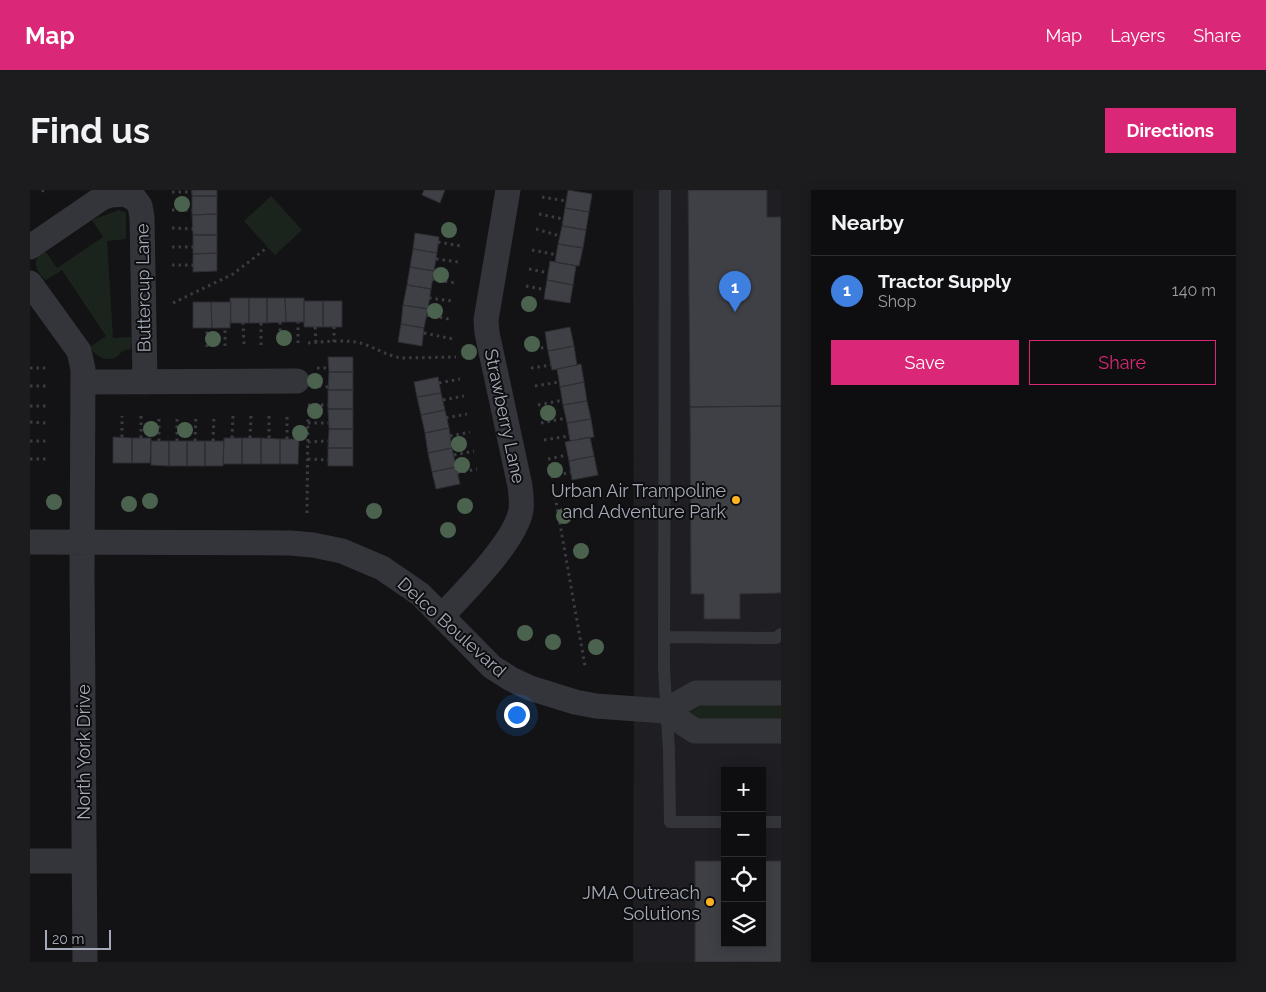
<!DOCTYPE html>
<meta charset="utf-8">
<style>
:root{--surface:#0e0e10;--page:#1c1c1e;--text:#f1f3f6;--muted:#9b9c9f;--line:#2e2e30;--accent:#db2777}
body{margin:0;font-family:Raleway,sans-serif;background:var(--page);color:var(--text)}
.controls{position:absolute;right:15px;bottom:15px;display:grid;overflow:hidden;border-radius:0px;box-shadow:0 2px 12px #0003}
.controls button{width:45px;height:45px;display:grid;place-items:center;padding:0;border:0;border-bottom:1px solid var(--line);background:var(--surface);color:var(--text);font:25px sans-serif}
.scale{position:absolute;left:15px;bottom:12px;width:66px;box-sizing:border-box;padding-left:5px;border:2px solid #a4aab7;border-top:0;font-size:14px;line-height:18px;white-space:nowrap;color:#a4aab7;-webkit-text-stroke:4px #0e0e10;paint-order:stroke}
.you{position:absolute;left:486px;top:524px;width:18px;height:18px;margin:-12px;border:4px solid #fff;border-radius:50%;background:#1a73e8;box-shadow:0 0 0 8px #1a73e833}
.badge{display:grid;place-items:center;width:32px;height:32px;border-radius:50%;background:var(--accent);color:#fff;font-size:16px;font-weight:700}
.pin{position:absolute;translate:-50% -41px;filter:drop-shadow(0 1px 2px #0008)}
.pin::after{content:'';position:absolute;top:26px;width:18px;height:15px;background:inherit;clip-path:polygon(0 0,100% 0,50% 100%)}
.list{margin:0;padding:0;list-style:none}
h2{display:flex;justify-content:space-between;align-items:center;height:65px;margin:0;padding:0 20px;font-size:21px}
h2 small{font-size:16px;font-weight:400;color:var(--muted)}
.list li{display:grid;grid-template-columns:32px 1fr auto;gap:15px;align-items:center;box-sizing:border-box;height:70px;padding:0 20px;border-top:1px solid var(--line)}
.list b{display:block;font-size:19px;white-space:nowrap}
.list p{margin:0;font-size:16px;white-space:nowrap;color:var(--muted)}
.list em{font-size:16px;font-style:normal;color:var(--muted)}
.actions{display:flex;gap:10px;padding:15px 20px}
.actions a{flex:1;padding:11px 0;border:1px solid var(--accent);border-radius:0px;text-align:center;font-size:18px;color:var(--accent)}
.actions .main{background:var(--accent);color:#fff}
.icon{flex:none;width:28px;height:28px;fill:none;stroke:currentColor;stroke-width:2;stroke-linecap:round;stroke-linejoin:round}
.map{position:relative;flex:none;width:751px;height:772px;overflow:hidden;border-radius:0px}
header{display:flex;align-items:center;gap:30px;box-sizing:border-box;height:70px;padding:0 25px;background:var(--accent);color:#fff}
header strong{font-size:24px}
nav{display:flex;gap:28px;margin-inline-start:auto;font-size:18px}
.intro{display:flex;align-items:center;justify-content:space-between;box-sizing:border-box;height:120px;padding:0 30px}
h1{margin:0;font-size:35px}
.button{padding:12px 22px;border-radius:0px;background:var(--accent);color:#fff;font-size:18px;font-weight:700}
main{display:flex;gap:30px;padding:0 30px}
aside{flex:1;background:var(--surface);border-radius:0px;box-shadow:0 2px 12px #0003}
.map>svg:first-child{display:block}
</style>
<header>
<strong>Map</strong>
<nav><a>Map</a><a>Layers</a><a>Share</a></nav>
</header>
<div class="intro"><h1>Find us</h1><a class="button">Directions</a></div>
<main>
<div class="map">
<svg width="751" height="772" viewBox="0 0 751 772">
<rect width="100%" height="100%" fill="#131315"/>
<path fill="#1f1f23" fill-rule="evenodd" d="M603,0H751V772H603L604,475ZM695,581H732V753H695Z"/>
<path fill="#1b241c" d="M241,6L272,40L245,65L214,31Z
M89,20L96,22V49L77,51L83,148L102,147L101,159L92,161C83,175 67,169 60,157L76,146L32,80L16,90C5,82 0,66 16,62L27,78L73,47L62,30Z
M751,514V529H654L652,515Z"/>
<path fill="#3f4046" stroke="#2d2d32" d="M162,0H187V6H162Z
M394,0H415L410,13L392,5Z
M538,0L562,4L559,22L535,18Z
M658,0H737V27H751V216L660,217Z
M162,6H187V24L162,25Z
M535,18L559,22L556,40L532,36Z
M187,24V45H163L162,25Z
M532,36L556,40L553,58L528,54Z
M385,43L409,47L407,63L383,59Z
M163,45H187V63L163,64Z
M528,54L553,58L549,76L525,72Z
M383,59L407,63L404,81L380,77Z
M187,63V81L163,82V64Z
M520,71L546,76L543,95L517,90Z
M380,77L404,81L401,99L377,95Z
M517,90L543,95L540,113L514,109Z
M377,95L401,99L398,119L373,115Z
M200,108H219V133H201Z
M219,108H237V133H219Z
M237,108H255L256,132L237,133Z
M255,108H274V132H256Z
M274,111H293V137H274Z
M293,111H312V137H293Z
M163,112H181L182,138H163Z
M181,112H201L200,138H182Z
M373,115L398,119L394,138L371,134Z
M371,134L394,138L392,156L368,152Z
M540,137L544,156L518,161L515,142Z
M544,156L547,175L522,180L518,161Z
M298,167H323V182H299Z
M551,174L554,192L530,197L527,179Z
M299,182H323V200H298Z
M408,187L411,203L387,207L384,192Z
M554,192L557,211L533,215L530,197Z
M298,200H323V219H298Z
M411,203L415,220L391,225L387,207Z
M557,211L561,229L537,233L533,215Z
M751,216V403L710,404V429H674V404H661L660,217Z
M298,219H323V239H299Z
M415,220L419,238L395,243L391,225Z
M561,229L564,247L540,251L537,233Z
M419,238L422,258L398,263L395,243Z
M299,239H323V258H298Z
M83,247L102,248V273H83Z
M560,247L564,266L539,271L535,252Z
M102,248H121L120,273H102Z
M194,248H212V274H193Z
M212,248H231V274H212Z
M231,248L250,249V274H231Z
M250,249H269L268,274H250Z
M121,251H139V276L121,275Z
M139,251H157V276H139Z
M157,251H175V276H157Z
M175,251H194L193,276H175Z
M298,258H323V276H298Z
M422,258L426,277L402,282L398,263Z
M564,266L568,285L542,290L539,271Z
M426,277L430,294L406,299L402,282Z
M665,671H695V753H732V671H751V772H665Z"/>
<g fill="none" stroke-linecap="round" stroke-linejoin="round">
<path stroke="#3a3c42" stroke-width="3" stroke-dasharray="2.5 4" stroke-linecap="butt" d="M12,0L16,4
M142,2H162
M512,7L536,11
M142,20H162
M509,24L533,29
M142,38L163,39
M506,39L530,46
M408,52L431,56
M142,57H163
M502,60L527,65
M406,69L428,72
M142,75H163
M499,79L519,83
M402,89L425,93
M496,96L516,100
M399,108L422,111
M143,113L203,84L238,57
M397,125L419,129
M213,132L214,155
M285,137L286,153
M394,143L423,149
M304,152V137
M268,153V132
M278,153C295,152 314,149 330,153C345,157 357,166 372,168L426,167
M250,154V132
M231,155V133
M195,156V138
M177,157V138
M498,160L518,157
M0,178H14L16,176
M287,178H298
M501,178L521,175
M409,193L430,189
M0,196H17
M289,196L299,197
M505,196L529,192
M413,210L434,206
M278,215H299
M508,215L533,210
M0,216H18
M416,228L437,224
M0,232L17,233
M278,233H298
M511,233L536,228
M420,246L440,242
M92,247V226
M111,248V226
M202,248L203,226
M220,248L221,226
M239,248V226
M257,249V226
M514,250L539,246
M0,251H17
M129,251V226
M147,251V226
M165,251L166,226
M183,251L184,226
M278,252L298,251
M424,265L444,261
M0,269H17
M278,269L298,270
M518,269L537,265
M427,283L447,279
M521,287L541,282
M524,300L555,476
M277,323L278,227"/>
<path stroke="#34353b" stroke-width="12" d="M635,0L634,480L639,561L640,632H695
M634,447L746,448L751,444
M732,632H751"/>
<path stroke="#34353b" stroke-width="25" d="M0,57L72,8L81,5L95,4L105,9L110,16L112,27L115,192
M0,93L49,161L53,179L52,385L55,772
M53,192L267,191
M0,352L260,353L283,355L312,361L352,378L390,404L462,477L481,489L500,498L545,512L566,516L635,521L665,541H751
M412,426C434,402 486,351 491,320C492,312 491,304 490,296L457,143L456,130L478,0
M635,521L666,503H751
M0,671H54"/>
</g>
<g fill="#4b634e">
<circle cx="152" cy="14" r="8"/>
<circle cx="419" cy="40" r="8"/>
<circle cx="411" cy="85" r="8"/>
<circle cx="499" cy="114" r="8"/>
<circle cx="405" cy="121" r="8"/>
<circle cx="254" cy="148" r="8"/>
<circle cx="183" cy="149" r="8"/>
<circle cx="502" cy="154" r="8"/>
<circle cx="439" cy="162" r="8"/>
<circle cx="285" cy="191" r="8"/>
<circle cx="285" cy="221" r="8"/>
<circle cx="518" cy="223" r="8"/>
<circle cx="121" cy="239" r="8"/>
<circle cx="155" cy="240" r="8"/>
<circle cx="270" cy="243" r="8"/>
<circle cx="429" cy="254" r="8"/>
<circle cx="432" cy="275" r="8"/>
<circle cx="525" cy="280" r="8"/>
<circle cx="120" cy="311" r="8"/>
<circle cx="24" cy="312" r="8"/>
<circle cx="99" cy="314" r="8"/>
<circle cx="435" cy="316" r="8"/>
<circle cx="344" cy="321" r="8"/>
<circle cx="534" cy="326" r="8"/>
<circle cx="418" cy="340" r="8"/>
<circle cx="551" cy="361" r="8"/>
<circle cx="495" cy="443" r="8"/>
<circle cx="523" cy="452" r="8"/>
<circle cx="566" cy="457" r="8"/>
</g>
<g fill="#ffb322" stroke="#0e0e10" stroke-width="2">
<circle cx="706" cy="310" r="5"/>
<circle cx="680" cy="712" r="5"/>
</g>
<g text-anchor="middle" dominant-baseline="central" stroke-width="4" stroke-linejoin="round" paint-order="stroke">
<g font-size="18" fill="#a4aab7" stroke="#0e0e10">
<text transform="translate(113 98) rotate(-91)">Buttercup Lane</text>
<text transform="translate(475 226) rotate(78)">Strawberry Lane</text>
<text transform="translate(422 437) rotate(42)">Delco Boulevard</text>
<text transform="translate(53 562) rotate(-90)">North York Drive</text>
</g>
<g font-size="18" fill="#a4aab7" stroke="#0e0e10" text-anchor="end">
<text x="696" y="300">Urban Air Trampoline<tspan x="696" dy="21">and Adventure Park</tspan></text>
<text x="670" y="702">JMA Outreach<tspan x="670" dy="21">Solutions</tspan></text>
</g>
</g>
</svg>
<div class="controls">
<button>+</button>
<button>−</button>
<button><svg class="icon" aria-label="locate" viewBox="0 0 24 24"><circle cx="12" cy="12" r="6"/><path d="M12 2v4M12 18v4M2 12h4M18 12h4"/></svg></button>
<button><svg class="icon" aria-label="layers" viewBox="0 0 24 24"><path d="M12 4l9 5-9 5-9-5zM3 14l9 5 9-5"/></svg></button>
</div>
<div class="scale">20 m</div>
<div class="you"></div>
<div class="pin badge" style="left:705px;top:122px;background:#3f7fe0">1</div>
</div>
<aside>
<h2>Nearby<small></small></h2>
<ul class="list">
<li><span class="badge" style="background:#3f7fe0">1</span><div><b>Tractor Supply</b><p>Shop</p></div><em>140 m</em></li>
</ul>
<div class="actions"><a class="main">Save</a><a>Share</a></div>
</aside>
</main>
